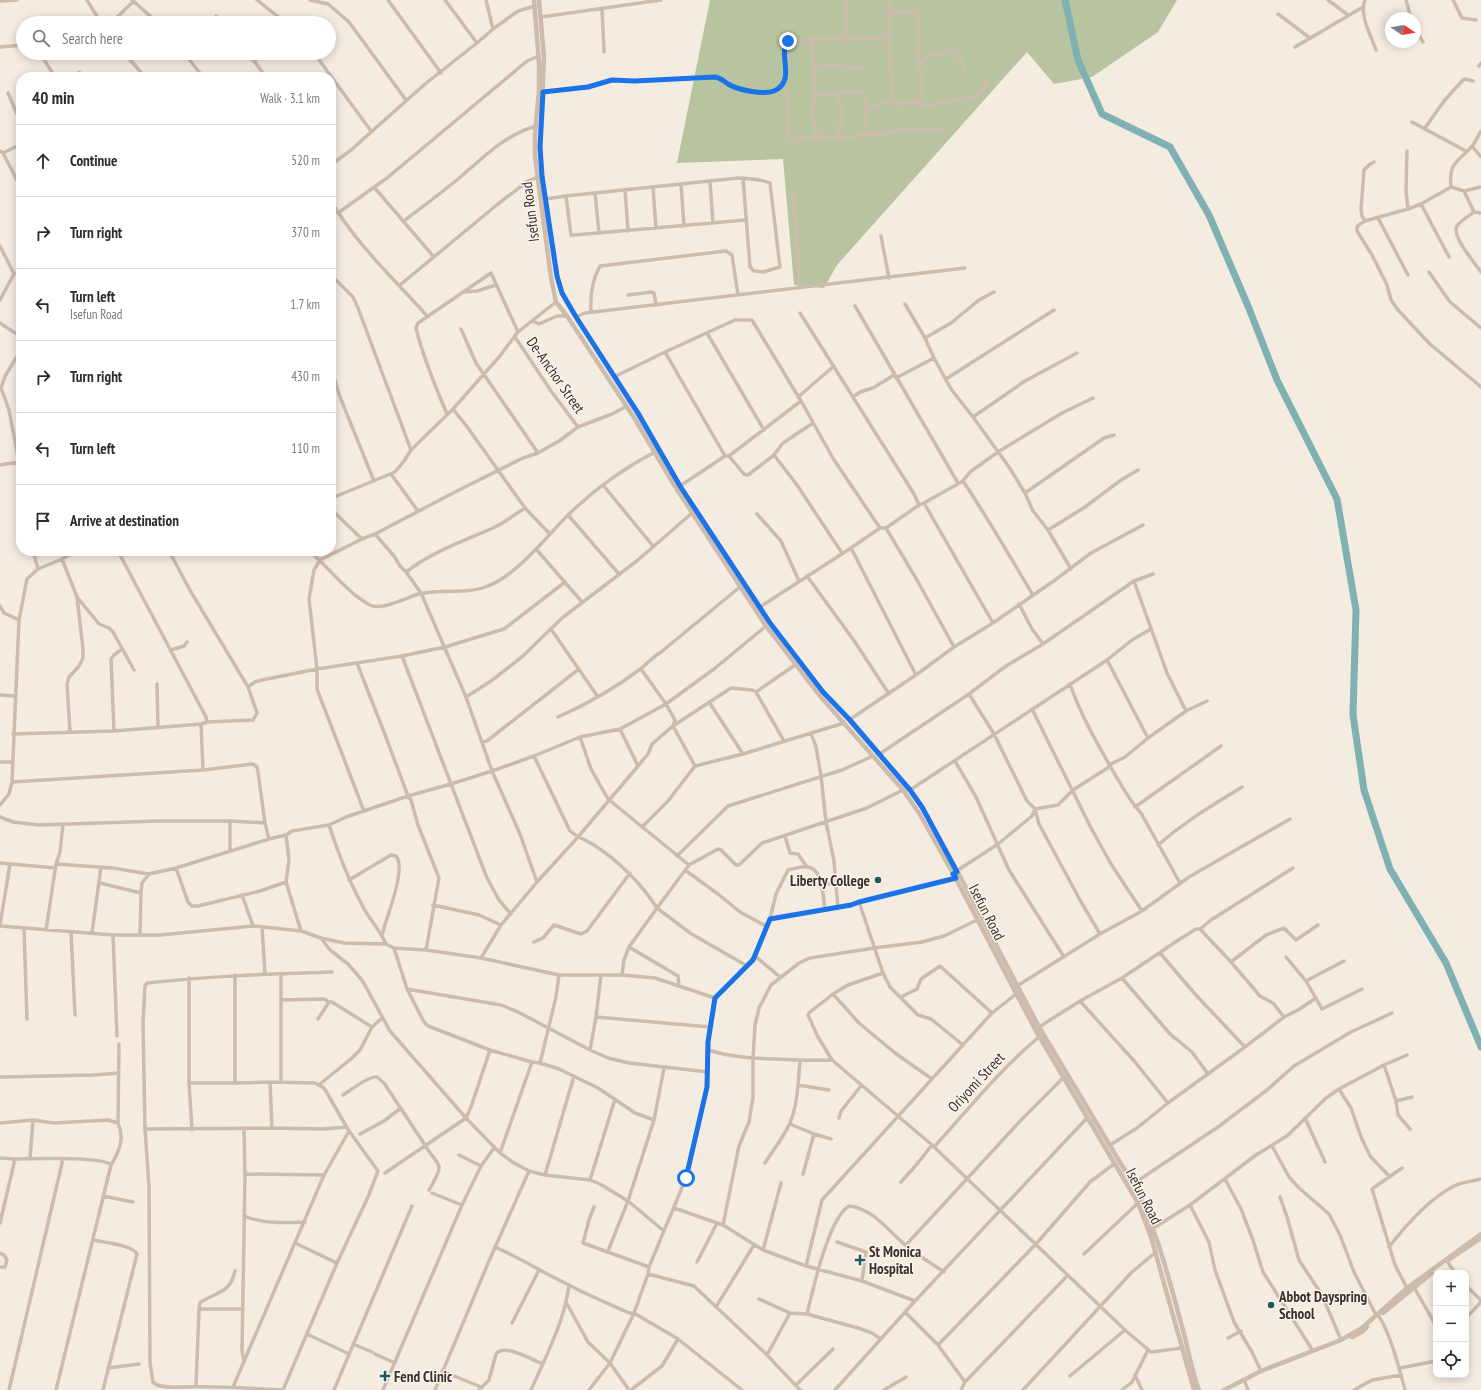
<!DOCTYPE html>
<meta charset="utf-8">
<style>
:root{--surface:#fff;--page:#f2f2f3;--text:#2b2b33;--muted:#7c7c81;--line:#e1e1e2}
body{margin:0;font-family:"PT Sans Narrow",sans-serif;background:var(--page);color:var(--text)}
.controls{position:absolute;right:12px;bottom:12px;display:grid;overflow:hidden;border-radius:8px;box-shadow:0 2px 10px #0003}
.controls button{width:36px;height:36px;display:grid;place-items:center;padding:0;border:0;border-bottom:1px solid var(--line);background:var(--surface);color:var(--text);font:20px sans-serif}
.compass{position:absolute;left:1385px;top:12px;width:36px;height:36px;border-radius:50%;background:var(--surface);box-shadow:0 2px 10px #0003;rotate:102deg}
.stop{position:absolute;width:12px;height:12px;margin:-9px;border:3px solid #1a73e8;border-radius:50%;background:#fff}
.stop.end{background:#1a73e8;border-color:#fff;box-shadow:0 1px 4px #0008}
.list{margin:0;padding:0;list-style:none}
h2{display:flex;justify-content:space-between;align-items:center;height:52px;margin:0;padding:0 16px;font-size:17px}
h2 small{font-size:13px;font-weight:400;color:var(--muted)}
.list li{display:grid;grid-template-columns:26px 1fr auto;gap:12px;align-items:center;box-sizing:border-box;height:72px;padding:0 16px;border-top:1px solid var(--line)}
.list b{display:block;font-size:15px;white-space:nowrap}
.list p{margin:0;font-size:13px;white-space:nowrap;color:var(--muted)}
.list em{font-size:13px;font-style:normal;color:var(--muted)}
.icon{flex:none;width:22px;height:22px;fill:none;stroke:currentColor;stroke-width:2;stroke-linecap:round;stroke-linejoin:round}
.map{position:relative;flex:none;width:1481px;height:1390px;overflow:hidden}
.search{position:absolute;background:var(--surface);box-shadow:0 2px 10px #0003;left:16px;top:16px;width:320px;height:44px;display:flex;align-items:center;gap:10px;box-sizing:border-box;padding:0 14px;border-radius:22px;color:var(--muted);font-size:15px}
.panel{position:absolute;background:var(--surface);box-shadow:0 2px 10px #0003;left:16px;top:72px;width:320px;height:484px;border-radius:16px}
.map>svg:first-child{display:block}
</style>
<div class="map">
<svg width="1481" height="1390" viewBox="0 0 1481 1390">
<rect width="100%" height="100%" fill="#f4ebe1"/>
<path fill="#b8c4a0" d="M710,0H1177L1158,32L1092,77L1054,84L1027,52L837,265L824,288L794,285L783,159L677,163Z"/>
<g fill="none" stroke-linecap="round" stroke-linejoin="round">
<path stroke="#7fb0b2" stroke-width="7" d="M1065,0L1078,60L1102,114L1170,147L1209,215L1248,306L1277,380L1337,499L1356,610L1353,715L1364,790L1390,869L1446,963L1481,1047"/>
<path stroke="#cdbbac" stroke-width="3.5" d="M87,0L101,23
M132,0L158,23
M257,0L286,23
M310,0L328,4L349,22L406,100
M388,0L441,73
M445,0L477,43
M486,0L493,29
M1328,0L1348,15
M1365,0C1359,16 1371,35 1376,50
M1406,0L1411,18
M1453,0L1462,18L1476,20
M0,1L17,0
M602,8L604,52
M1278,14L1310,38
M216,16L222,23
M541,17L661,0
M111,23L134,1
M1415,28L1423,42
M888,35L892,89L891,102
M845,38L847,23L845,0
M811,40L814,67L815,94L813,104V117L817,137
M0,47L23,45
M1295,47L1363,7
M40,53L55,77
M124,53L145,77
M184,53L203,77
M247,53L254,61
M263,53L254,61L266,77
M314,53L371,131
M1479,66L1481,63
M814,67L837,66L862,69
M919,67L928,56L954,52L958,54L965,72
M79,72L83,77
M782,85L787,98L788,133L790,138L794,139L817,137H851L864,135L866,107
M543,92L588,87L611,80L635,81L715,77C721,78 725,83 731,86C741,90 763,95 774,91C797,81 777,54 788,41L886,37L889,32V0
M8,93L21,123
M815,94L860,92L865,95L866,107C875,110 880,103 888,102C892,102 894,103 898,104C904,104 913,104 918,101C925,88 918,70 918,55C918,47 922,19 914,13C909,9 896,12 890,12
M915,103L930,105L970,98L978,95L985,88L987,80
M1412,122L1466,151
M1425,128L1444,101L1462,81L1465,79L1473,81
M864,135L888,133L900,130L927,129L936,131L946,128
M837,136C843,124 840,107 839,93
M1472,146L1481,157
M0,151L3,153L21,188
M1407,151L1406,191L1408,209
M3,153L21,144
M331,158L335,162
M1374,162L1369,165L1364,170L1361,209L1362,216L1365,221L1408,209L1421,204L1451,187C1448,161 1460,161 1473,145C1476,141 1478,136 1481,131
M331,165L351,150L425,84L477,43L493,29L518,11L535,6
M710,181L713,223
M681,184L684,226
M374,187L433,256
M653,187L656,228
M1451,187L1464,191L1481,187
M625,190L628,231
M793,191L800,288
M1464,191L1474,212
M595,193L599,233
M566,196L571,235H574L746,220
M545,199L566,196L738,178C751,179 758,178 770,183L780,267L763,272L754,271L750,267L743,178
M331,201C356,244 395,280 428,317
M1421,204L1449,257
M338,213L387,178L527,61L539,56
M1481,213L1474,212C1469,216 1460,221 1457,226C1451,236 1475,263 1481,272
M1378,218L1408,275
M404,221C422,207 440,194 458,179C482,159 504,135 536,126
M1365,221L1360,224L1357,227V231L1372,255L1387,285L1391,300L1398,310L1430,344L1481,387
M881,236L889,278
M0,246L14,274
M1429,272L1450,302L1481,328
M331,275L353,297L358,308L411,450
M400,285L498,204L528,181L538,177
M463,292L477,291L496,285
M628,295L652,292L654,293L656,305
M0,300L14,274L21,271
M905,304L925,338L934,358L951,389L973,417L1009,467L1025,493L1033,511L1048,530L1071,569
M855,306L958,483
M591,312C590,296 592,280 600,266L726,251L732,255L738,295
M800,313L914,494L919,505
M576,317L585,313L965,268
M533,321L539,324L557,316H567
M0,323L21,337
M461,329L476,363L538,453
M707,333L764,430
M515,337L551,391L578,427
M925,338L951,323L979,300L994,292
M21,350L5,376L1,388L9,410L21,473
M665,352L725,456
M331,368L340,397L374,481
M614,377L665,352L735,320H752L801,401L834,460L880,528
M896,378L934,358
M946,379L1054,310
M798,397L834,366
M853,397L860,392L873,388L894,375
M453,409L468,428L525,508L550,534
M447,414C435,386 423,357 416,328L418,323L491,273L518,332
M973,417L1025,381L1077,353
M774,455L797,485L842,553
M729,456L744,474L746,475H748L774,455L783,443L813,423
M0,465L19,462
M391,474L418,511
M21,475V498
M963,481C988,518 1010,557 1033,595
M603,485L653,546
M680,486L725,456H729L801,401
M1025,493L1104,438L1114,435
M331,500L332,498L395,472L404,461L411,450L453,409L499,357L518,332L556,302
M924,503L993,623
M331,509L362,539
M757,514L781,541L799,581
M568,515L619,574
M886,528L917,580L954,647
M1048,530L1085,507L1121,480L1138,470
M375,534L394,556L400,566L406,572L421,593L466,697L492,771L520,834L537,882
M851,548L916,675
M536,549L582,602
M33,551L38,569
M169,551L191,592L248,687L257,713L253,720L207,722
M309,551C330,568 346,592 370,605C382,611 407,597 419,594C442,588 467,595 488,586C517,575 547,536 569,514C594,490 624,468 655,452
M62,559L77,597L83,649V658L79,666L69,677L67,684L70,732
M406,572C432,552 463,541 493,528C504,523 514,515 525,508
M807,576L855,642L889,694
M1134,581L1167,673L1186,711
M77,597L99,624L109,628L113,632L134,670
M1019,604L1032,629L1043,644
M0,606L4,613L19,620
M760,607L851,548L880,528H886L919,505L924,503L963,481L970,472L998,452L1062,413L1093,398
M551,629L598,697
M171,650L184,646L187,642
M402,656L487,878L499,900L511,914
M1107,660L1148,738
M357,663L384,732L408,796L411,800L418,825L439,878L426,950
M641,669L666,704L675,720L673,726L695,766
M157,684L158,727
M1070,684C1080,713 1094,738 1109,764C1119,781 1128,799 1141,813L1180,883
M248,687L255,682L262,680L317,669L402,656L445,647L504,629L565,582
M756,692L795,665
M969,694L994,734L1027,801L1035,809L1039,824L1080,900L1100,934
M0,695L16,696
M466,697L491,681L523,656L562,618L638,560L692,513
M709,702L743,754
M1032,709L1091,828L1111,864L1142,911
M558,717C587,704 614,689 639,670C647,664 653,657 661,652L740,587
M849,720L916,675L954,647L993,623L1055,580L1091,553L1143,525
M201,724L203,770
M620,729L638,766
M114,731L111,659L114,655L122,649
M811,733L816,747L821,776L826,822L834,861L838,908
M13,734L114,731L201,724L207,722L206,717L118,551
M580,737L591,769L608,799L689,865
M482,742L487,741L501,730L579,669
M878,755L969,694L1006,666L1043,644L1134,581L1153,574
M534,756L570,831C577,837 586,840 594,845C620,862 640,882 657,908L629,947L624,960L622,975L655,978L715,998
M955,761L976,797L1009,870L1064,957
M0,762H12
M12,782L203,770L253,764L257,767L258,772L265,823L269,839
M910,790L1107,660L1132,640L1151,629
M0,805L9,794L12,782L19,620L27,579L38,569L62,559L76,551
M1135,807L1221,746
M364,811L317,689V669L309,599L314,570L320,560L362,539L375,534L455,492L523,458L538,453L559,441L578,427L612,414L627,406
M0,817L13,822L39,825L158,821H230L265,823
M230,821V851
M329,825C338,853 348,879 362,905C369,919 380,930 386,944
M642,827L668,801L695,766L743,754L844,723
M286,835L289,860L286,882L301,931
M785,836L790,853L798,854L807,867
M1158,845C1184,822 1213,805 1242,787
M677,856L728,806L842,770L873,756
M0,863L56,868
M56,864L113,868L149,874L176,868L269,839L286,835L292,831L329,825L346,817L408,796L451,784L492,771L534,756L580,737L620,729L666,704L714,669L766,626
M176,868L188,902L192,906H198L260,891L286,882
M685,870L718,894L740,912L766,926
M955,872L998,844L1032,816L1035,809L1058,805L1073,790L1109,767V765L1125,757L1148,738L1186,711L1207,701
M349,880L391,855L396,856C407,869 386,918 382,935
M100,883L141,893
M821,884H830L836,881
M242,895L253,926
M859,902L883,973L890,987L918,1015L931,1019L963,1045
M433,905L479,915L501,925
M770,919L851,905L859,902L956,879
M0,925L10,864
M0,926L113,935H160L253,926L301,931L321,938L344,943L386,944L394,948L426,950L481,958L559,975
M262,927L265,974
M24,929L27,1019
M1200,929L1231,962L1260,996L1273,1003L1284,1017
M46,930L56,864L60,852L63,824
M71,932L75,1015
M92,933L101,867
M140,934L141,893L142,883L149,874
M113,935L117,1036
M321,938L330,950L348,964L362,980L390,1031L466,1118L500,1153L514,1163L529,1171L545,1175L590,1180L600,1184L628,1201L664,1231
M534,942L543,938L554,925L581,934L587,931L630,873
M629,947L678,976L679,986
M394,948L407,989L424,1022L428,1026L490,1050L532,1062L540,1063L559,1069L598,1088L635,1113L654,1120
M1160,953L1195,994L1245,1047
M755,956L780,977
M1286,957L1306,981
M481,958L501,925L537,882L578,837L638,766L648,754L652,744L673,726L731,688L752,690L756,692L784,741
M1344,961L1306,981L1322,1009L1362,989
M1231,962L1266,935L1284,928L1296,940L1318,925
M747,966L690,933L657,908L689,865L718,849L721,850L736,865H739L762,843L867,808L903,790
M883,973L848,985L833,994L809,1013L808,1015L818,1037L832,1060L932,1145L1125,1330L1151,1352L1183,1348
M281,974V1081
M189,978V1083L192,1130
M1122,978L1170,1034L1192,1052L1208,1074
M1017,986L1100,934L1142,911L1189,877L1290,819
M407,989L501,1005L518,1012L590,1050L608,1058L629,1063L708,1072
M833,994L859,1023L895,1053L932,1079
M901,997L917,989L921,979L940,966L992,1013
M281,1000L324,999L329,1002
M1080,1001L1135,1062L1168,1103
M596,1017L710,1027
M318,1019L329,1002H332L372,1027
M1039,1027L1080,1001L1122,978L1180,939L1196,929H1200L1211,920L1293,868
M590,1050L596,1017L601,975
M708,1050C730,1057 750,1058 773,1059C793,1060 812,1061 832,1060
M540,1063L556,997L559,975H622
M1384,1065L1396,1101L1412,1097
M0,1077L94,1075L119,1073
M189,1083H235V975
M235,1083L270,1082
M320,1084L352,1058L360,1050L372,1027L382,1018
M798,1085L829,1090
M1339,1089L1351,1108L1361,1137L1370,1156L1390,1177
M343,1095C349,1091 370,1075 377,1077C379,1078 382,1082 384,1083L425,1145C428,1152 439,1162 439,1167C440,1172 432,1185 429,1190
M1396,1101L1398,1115L1410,1129
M839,1118L841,1111L861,1086
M1305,1118L1325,1162
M0,1123L33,1120L54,1123L108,1120L118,1123C125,1138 119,1152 111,1165L56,1390
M118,1123L119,1044
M790,1124L814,1134L831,1139
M272,1128L270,1082L315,1083L324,1088L349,1131L378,1171L368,1197L337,1263L283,1390
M145,1129L272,1128L323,1129L347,1127
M360,1134L384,1121L401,1108
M1110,1145L1137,1128L1168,1103L1245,1047L1284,1017L1298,1010L1316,998
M1272,1146L1289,1177L1299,1188L1329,1214L1340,1235L1354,1272L1376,1315
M934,1147C968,1110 1000,1069 1039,1037
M500,1153L532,1062
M459,1155L481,1166
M0,1158L15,1159L0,1223
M15,1159C30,1159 105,1156 111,1165
M30,1159L33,1120
M765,1163C773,1150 784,1137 790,1123C798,1104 798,1082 800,1061
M1402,1168L1372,1189L1395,1265L1407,1288
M385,1173L466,1118L471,1107L490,1050
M245,1174L324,1175
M803,1174L814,1134
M545,1175L574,1076
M1225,1179L1241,1209L1253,1240L1263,1272L1313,1351
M590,1180L615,1099
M901,1182L917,1164L932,1145
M1133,1184L1218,1127L1267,1090L1294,1066L1351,1032L1392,1013
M432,1193L462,1205
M103,1196L133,1202
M1280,1197L1287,1217L1299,1260L1322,1295L1341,1340
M1190,1205L1209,1242L1215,1270L1234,1322L1252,1352L1261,1371
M594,1207L589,1220L583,1243L649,1267
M674,1208L723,1225L763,1250L806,1266L862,1281L915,1301
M244,1216C264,1224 284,1223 305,1222
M723,1225L739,1146L749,1122L753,1097V1058L755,1025L759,1008L771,985L799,963L810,958L874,948L922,942L944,936L977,920
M1149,1231L1190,1205L1256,1155L1287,1136L1326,1098L1339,1089L1384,1065L1407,1055
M93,1240C103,1242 133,1245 137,1254L103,1390
M837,1242L866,1252L862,1281
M295,1243L337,1263
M906,1245L1022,1119L1063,1078
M495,1247C520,1258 542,1272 567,1284C587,1295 608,1303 629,1313H634L678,1339L742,1390
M1389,1247C1406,1225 1429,1199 1454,1186C1462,1182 1473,1181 1481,1179
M763,1250L781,1183
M608,1251L628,1201L654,1120L664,1068
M0,1253L4,1255L7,1260L5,1267H0
M1084,1254L1138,1203
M1447,1261L1455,1273
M697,1262L717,1223
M806,1266L822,1200L992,1013L1016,994
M648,1274L694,1286L767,1355L800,1390
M1466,1286L1481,1300
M1414,1287L1436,1326
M759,1299L790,1313L807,1314L858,1328L872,1333L881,1339
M567,1304L588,1342L610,1363L629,1390
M716,1307L754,1245
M199,1309L200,1303L201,1302C219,1291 230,1293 235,1271
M905,1312L938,1345L965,1382
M807,1314C813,1290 828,1219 849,1206C872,1208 889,1231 905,1245C917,1255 931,1263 944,1272
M1379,1316C1392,1339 1398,1364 1405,1390
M1466,1318L1481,1302
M512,1323L539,1270
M307,1334L349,1354
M1228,1338L1241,1331
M353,1344L372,1352
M938,1345L1036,1244L1090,1182L1114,1164
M375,1354L395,1363
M767,1355L790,1313
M244,1361L242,1351L245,1174L244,1129
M108,1368L139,1364
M1400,1368L1436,1361
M442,1371L481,1387
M1135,1375L1142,1390
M1070,1376L1125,1330
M1245,1382L1248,1390
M796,1385L833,1349
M196,1386L199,1309H243
M233,1387L324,1175L349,1131
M9,1390L63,1159
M283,1390C250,1388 216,1386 183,1387C175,1387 159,1389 153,1382L150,1363L149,1187L145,1129L143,1023L145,986L147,983C209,976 270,974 332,972
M334,1390L412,1206
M383,1390L462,1205L481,1166L494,1148
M435,1390L489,1261L529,1171
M479,1390L489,1380L496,1354C505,1343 532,1360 543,1364
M531,1390C546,1356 564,1322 569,1286
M589,1390L610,1363L634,1313L648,1274L649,1267L686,1178L694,1143L707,1087L708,1042L715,998L755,956L766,926L770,919L776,894L788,870C794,869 801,866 807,867C823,867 823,898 825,910
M631,1390L662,1366L678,1339
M835,1390L915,1301L1087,1118
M884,1390L906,1377
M961,1390L965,1382L1068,1275
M1023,1390L1132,1272L1156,1252
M1122,1390L1132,1382L1148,1350
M1354,1390L1372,1380L1401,1375"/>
<path stroke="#cdbbac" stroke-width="4.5" d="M534,0L539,63V91L535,134V156L551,278L556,302L567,316L633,416L676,488L766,626L820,696L903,790L919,813L956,879L1036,1031L1138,1203L1151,1237L1194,1390
M539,0L544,57L540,147L542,176L547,217L557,276L562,293L576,317L637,413L680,486L770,623L823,692L849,720L910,790L922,807L960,876L1039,1027L1133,1184C1158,1231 1170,1283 1184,1334C1189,1353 1192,1372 1199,1390
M1450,1259L1481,1238
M1383,1313L1432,1273
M1352,1337L1362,1332L1367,1327
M1224,1390L1261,1371L1341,1340L1362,1328L1407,1288L1481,1234"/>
</g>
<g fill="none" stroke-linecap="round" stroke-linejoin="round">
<path stroke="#1a73e8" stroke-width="5" d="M686,1178L707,1087L708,1042L715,998L753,960L770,919L851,905L859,902L956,878L953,874L957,872L922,807L910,790L850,720L823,692L770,623L680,486L638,413L576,317L562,293L557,276L542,176L540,147L543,92L588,87L612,80L635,81L715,77C721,78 724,81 728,84C738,90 763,95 774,91C797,81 777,54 788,41"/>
</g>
<g fill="#1f5a5e" stroke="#fbf5ee" stroke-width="1.5">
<circle cx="878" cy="880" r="4"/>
<path d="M858 1254h4v4h4v4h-4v4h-4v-4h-4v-4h4z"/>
<circle cx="1271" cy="1305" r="4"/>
<path d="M383 1370h4v4h4v4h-4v4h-4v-4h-4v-4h4z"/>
</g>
<g text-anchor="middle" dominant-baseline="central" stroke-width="3" stroke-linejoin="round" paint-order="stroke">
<g font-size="15" fill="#3b302b" stroke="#fbf5ee">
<text transform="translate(530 212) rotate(-97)">Isefun Road</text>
<text transform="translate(556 375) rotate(55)">De-Anchor Street</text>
<text transform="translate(987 912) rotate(63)">Isefun Road</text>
<text transform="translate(976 1082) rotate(-47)">Oriyomi Street</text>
<text transform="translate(1144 1196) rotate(63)">Isefun Road</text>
</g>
<g font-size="15" font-weight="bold" fill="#3b302b" stroke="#fbf5ee" text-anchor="start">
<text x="870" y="880" text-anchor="end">Liberty College</text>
<text x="869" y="1251">St Monica<tspan x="869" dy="17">Hospital</tspan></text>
<text x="1279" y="1296">Abbot Dayspring<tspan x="1279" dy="17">School</tspan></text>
<text x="394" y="1376">Fend Clinic</text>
</g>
</g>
</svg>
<div class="controls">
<button>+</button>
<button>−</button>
<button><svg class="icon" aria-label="locate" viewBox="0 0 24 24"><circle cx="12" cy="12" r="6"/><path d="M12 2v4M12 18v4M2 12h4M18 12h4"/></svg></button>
</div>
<svg class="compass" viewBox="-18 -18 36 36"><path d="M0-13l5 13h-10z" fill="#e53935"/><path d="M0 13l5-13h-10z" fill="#7c7c81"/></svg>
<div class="stop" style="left:686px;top:1178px"></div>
<div class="stop end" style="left:788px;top:41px"></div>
<div class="search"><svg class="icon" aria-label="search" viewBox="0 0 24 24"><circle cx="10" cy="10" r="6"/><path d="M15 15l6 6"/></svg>Search here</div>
<section class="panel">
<h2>40 min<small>Walk · 3.1 km</small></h2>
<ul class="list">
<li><svg class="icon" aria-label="ahead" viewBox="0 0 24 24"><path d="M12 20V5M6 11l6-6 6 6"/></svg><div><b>Continue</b></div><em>520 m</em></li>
<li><svg class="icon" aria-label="right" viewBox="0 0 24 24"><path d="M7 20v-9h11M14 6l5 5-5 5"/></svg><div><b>Turn right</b></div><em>370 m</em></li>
<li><svg class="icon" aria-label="left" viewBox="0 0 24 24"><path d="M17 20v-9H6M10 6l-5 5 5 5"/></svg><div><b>Turn left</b><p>Isefun Road</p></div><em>1.7 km</em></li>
<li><svg class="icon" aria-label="right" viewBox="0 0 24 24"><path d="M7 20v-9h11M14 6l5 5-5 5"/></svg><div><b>Turn right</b></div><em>430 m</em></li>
<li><svg class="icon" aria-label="left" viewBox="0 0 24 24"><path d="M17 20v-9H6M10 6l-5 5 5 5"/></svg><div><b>Turn left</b></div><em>110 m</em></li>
<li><svg class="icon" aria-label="arrive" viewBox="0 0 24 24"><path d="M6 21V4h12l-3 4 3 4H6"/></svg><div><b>Arrive at destination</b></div></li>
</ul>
</section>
</div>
